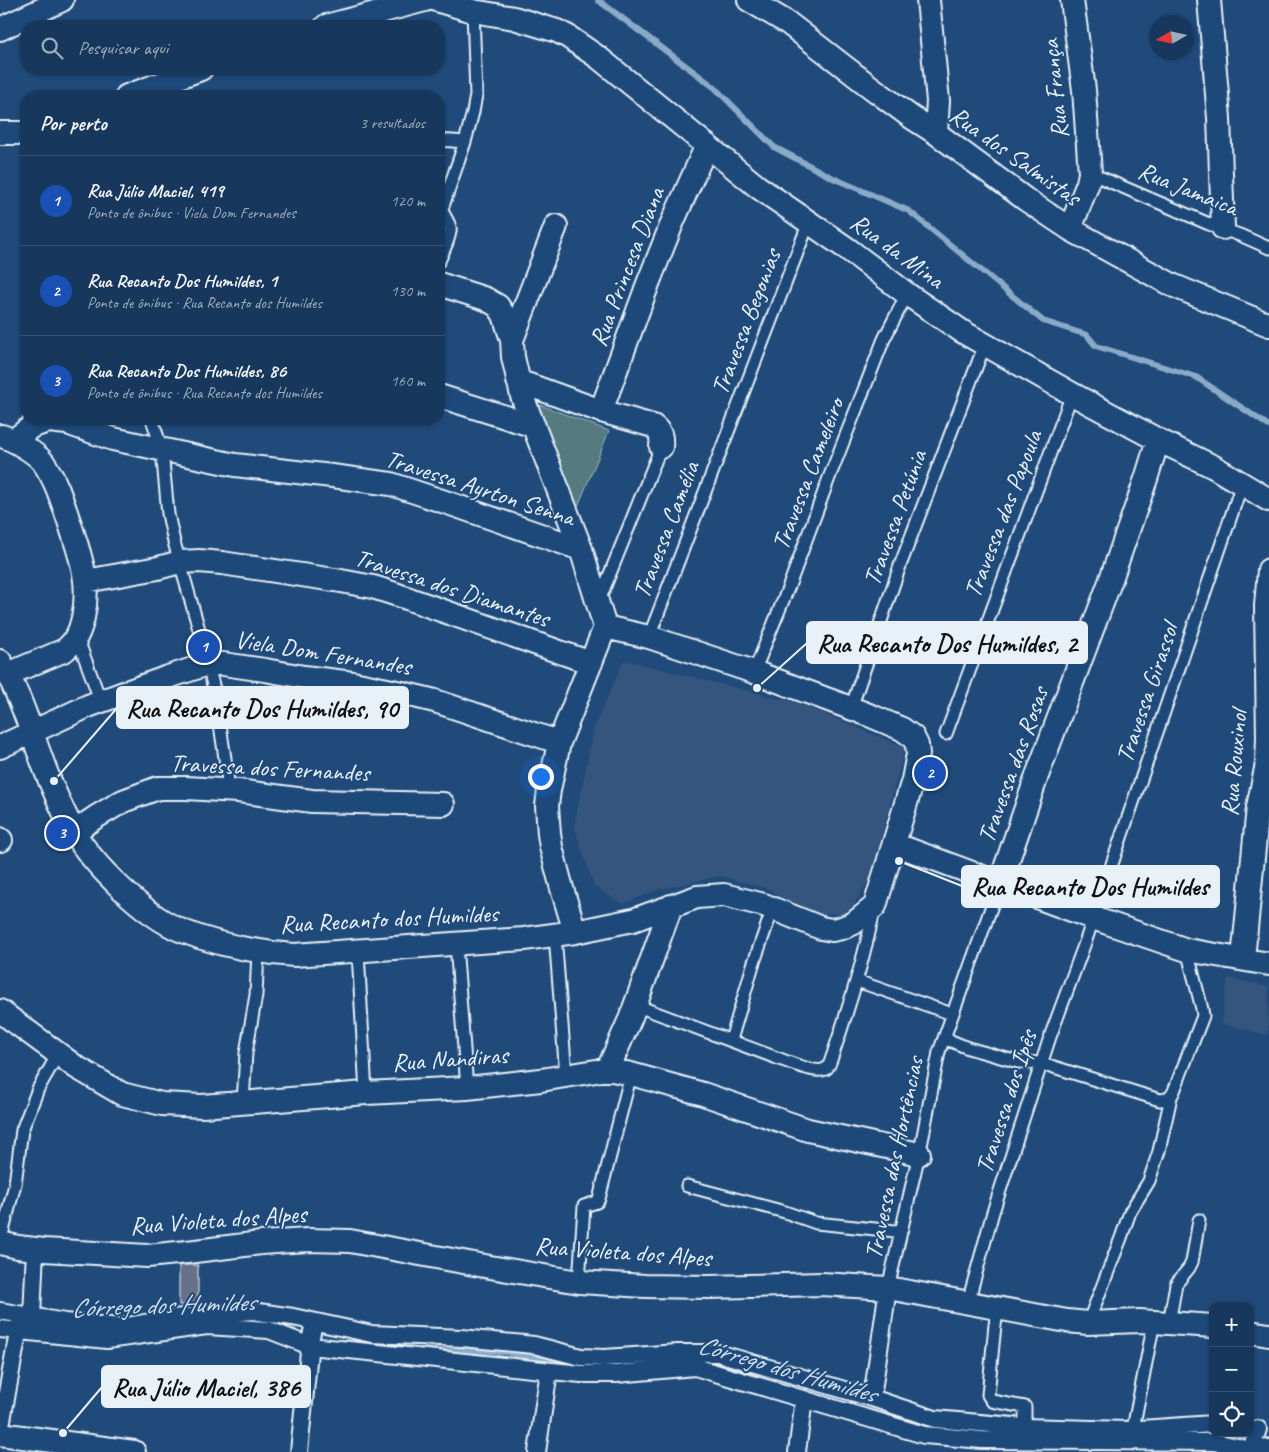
<!DOCTYPE html>
<html lang="pt">
<meta charset="utf-8">
<style>
:root{--surface:#17385c;--page:#244365;--text:#f1f3f6;--muted:#9eacbb;--line:#365272;--accent:#ff9aa2}
body{margin:0;font-family:Caveat,sans-serif;background:var(--page);color:var(--text)}
.controls{position:absolute;right:15px;bottom:15px;display:grid;overflow:hidden;border-radius:10px;box-shadow:0 1px 4px #0004}
.controls button{width:45px;height:45px;display:grid;place-items:center;padding:0;border:0;border-bottom:1px solid var(--line);background:var(--surface);color:var(--text);font:25px sans-serif}
.compass{position:absolute;left:1149px;top:15px;width:45px;height:45px;border-radius:50%;background:var(--surface);box-shadow:0 1px 4px #0004;rotate:261deg}
.you{position:absolute;left:540px;top:776px;width:18px;height:18px;margin:-12px;border:4px solid #fff;border-radius:50%;background:#1a73e8;box-shadow:0 0 0 8px #1a73e833}
.badge{display:grid;place-items:center;width:32px;height:32px;border-radius:50%;background:var(--accent);color:#fff;font-size:16px;font-weight:700}
.pin{position:absolute;translate:-50% -50%;border:2px solid #fff;box-shadow:0 1px 5px #0006}
.list{margin:0;padding:0;list-style:none}
h2{display:flex;justify-content:space-between;align-items:center;height:65px;margin:0;padding:0 20px;font-size:21px}
h2 small{font-size:16px;font-weight:400;color:var(--muted)}
.list li{display:grid;grid-template-columns:32px 1fr auto;gap:15px;align-items:center;box-sizing:border-box;height:90px;padding:0 20px;border-top:1px solid var(--line)}
.list b{display:block;font-size:19px;white-space:nowrap}
.list p{margin:0;font-size:16px;white-space:nowrap;color:var(--muted)}
.list em{font-size:16px;font-style:normal;color:var(--muted)}
.icon{flex:none;width:28px;height:28px;fill:none;stroke:currentColor;stroke-width:2;stroke-linecap:round;stroke-linejoin:round}
.map{position:relative;flex:none;width:1269px;height:1452px;overflow:hidden}
.search{position:absolute;background:var(--surface);box-shadow:0 1px 4px #0004;left:20px;top:20px;width:425px;height:55px;display:flex;align-items:center;gap:12px;box-sizing:border-box;padding:0 18px;border-radius:20px;color:var(--muted);font-size:19px}
.panel{position:absolute;background:var(--surface);box-shadow:0 1px 4px #0004;left:20px;top:90px;width:425px;height:335px;border-radius:20px}
.map>svg:first-child{display:block}
</style>
<div class="map">
<svg width="1269" height="1452" viewBox="0 0 1269 1452">
<rect width="100%" height="100%" fill="#1f4a7a"/>
<filter id="ink" filterUnits="userSpaceOnUse"><feTurbulence type="fractalNoise" baseFrequency=".02" numOctaves="2"/><feDisplacementMap in="SourceGraphic" scale="10" xChannelSelector="R" yChannelSelector="G"/><feConvolveMatrix kernelMatrix="1 2 1 2 8 2 1 2 1" color-interpolation-filters="sRGB"/></filter>
<g filter="url(#ink)">
<path fill="#35557e" d="M624,660L801,704L905,748L870,878L848,914H812L768,889L720,876L657,890L623,904L594,886L574,826L594,728Z
M1228,978L1269,987L1268,1035L1221,1023Z"/>
<path fill="#557a80" stroke="#9eb6bc" d="M538,404L609,431L576,511Z"/>
<g fill="none" stroke-linecap="round" stroke-linejoin="round">
<path stroke="#8baac8" stroke-width="6" d="M598,0L714,87L774,147L833,178L909,211L1043,321L1087,335L1096,346L1196,377L1269,426
M263,1322H272L294,1331
M421,1350L506,1352L570,1366
M696,1359L758,1378
M1228,1438L1269,1440"/>
</g>
<path fill="#687089" stroke="#e8f1f8" d="M179,1265H198V1305H179Z"/>
<g fill="none" stroke-linecap="round" stroke-linejoin="round">
<defs>
<path id="service" d="M439,140L465,142
M1090,173L1209,224L1242,236L1269,248
M439,261C442,254 452,234 450,227C448,220 443,215 442,209L465,142L473,112L476,95L473,11
M152,419L162,450L168,514L174,542L204,647L216,698L226,765L229,791
M599,601L661,447
M77,637L101,702
M649,637L809,222
M754,672L789,586L829,478L884,339L907,294
M851,708L901,563L985,344
M946,734L1072,394
M555,935L566,1076
M456,944L467,1088
M358,952L366,1093
M857,981L952,1014
M635,1005L785,1061C794,1064 819,1075 827,1068C829,1066 830,1063 831,1060C848,1011 863,962 874,911
M944,1038L968,1048L1018,1062L1041,1063L1160,1100C1168,1099 1171,1098 1174,1091L1203,1016L1202,1009L1187,950
M731,1040L753,965L773,908
M243,1102L246,1053L256,995L258,952
M687,1186L785,1212L816,1223L895,1231L902,1229
M0,1243L15,1184L22,1130L38,1089L58,1054
M579,1282L584,1206L597,1202L599,1199L631,1074
M888,1288L922,1141L939,1052L1000,883
M968,1302L993,1212L1050,1037L1086,940L1242,484
M998,1309L995,1325L988,1395L992,1401L1025,1407V1427
M1088,1323L1121,1238L1130,1212L1149,1181L1159,1151L1171,1097
M1169,1323L1176,1284L1189,1268L1192,1262L1199,1220
M1133,1429L1154,1322"/>
<path id="pedestrian" d="M0,1311L65,1322L122,1327L173,1318L252,1311L293,1317L372,1334L462,1338L534,1345L581,1357L604,1358L678,1353H718L872,1398L935,1419L1025,1427L1126,1430L1213,1424
M32,1317L35,1249
M0,1329L107,1340L207,1326L269,1330L310,1346L581,1374H616L695,1367L924,1435L982,1440L1214,1442L1251,1450L1269,1448
M872,1398L888,1288
M0,1431L20,1322
M1251,1450L1258,1429
M299,1452L310,1342L314,1322
M537,1452L549,1371
M797,1452L804,1399"/>
<path id="minor" d="M436,0L473,11L514,18L557,31L567,36L599,58L758,187L849,250L907,294L963,332L1074,395L1158,440L1214,467L1269,500
M749,0L788,23L868,85L911,117L936,133L1025,199L1070,229L1172,285L1269,325
M928,0L938,101L936,133
M1209,0L1219,118L1223,228
M326,26L425,0
M0,29L62,0
M127,96L201,69
M0,133H26
M1070,229L1088,183L1090,173L1084,90L1072,0
M439,284L486,299L498,306L504,315L512,340L513,357L522,396L581,549L605,627
M512,340L556,226
M518,381L601,411L653,426C661,432 662,437 661,447
M439,396L534,426
M601,411L649,281L673,221L707,145
M2,436C14,440 35,452 43,462C56,480 62,501 69,521C80,556 91,581 83,618C80,631 76,641 65,650L8,674
M14,440L31,427L48,421L67,423L113,439L235,465L332,476L391,484L448,503L581,549
M86,581L158,568L180,562L199,561L222,563L341,581L373,587L398,595L591,663
M0,661C22,696 32,736 47,774C55,793 64,814 74,832C94,866 144,915 180,930C217,945 254,952 294,955L524,939L575,932L633,920L697,897L724,895L764,905L821,928L832,930L842,928L854,923L875,906L913,780L918,754L917,745L913,737L902,729L869,715L754,672L649,637L605,627
M0,747L88,706L165,678L208,664H223L265,670L304,677L353,683L402,693L435,701L552,740
M74,832L96,817L123,801L158,788H186L238,791L312,801L443,804
M0,839L1,840
M894,844L1093,918L1187,950L1269,964
M1000,883L1038,773L1110,582L1146,479L1158,440
M575,932L561,885L551,847L549,834L547,806L549,790L559,743L605,627
M1243,959L1258,807L1267,764L1268,737L1266,606L1269,570
M0,1011L76,1067L122,1094L162,1104L202,1106L366,1093L467,1088L541,1080L608,1069L631,1074L703,1094L808,1130L919,1154
M608,1069L631,1017L671,906
M0,1243L18,1247L44,1250L147,1256L187,1252L261,1243L308,1240L350,1241L490,1267L579,1282L645,1286L709,1287L822,1284L888,1288L1067,1321L1088,1323L1139,1321L1213,1326
M1250,1332L1269,1335
M0,1434L134,1452"/>
</defs>
<use href="#service" stroke="#e8f1f8" stroke-width="15"/>
<use href="#pedestrian" stroke="#e8f1f8" stroke-width="20"/>
<use href="#minor" stroke="#e8f1f8" stroke-width="26"/>
<use href="#service" stroke="#1f4a7a" stroke-width="11"/>
<use href="#pedestrian" stroke="#1f4a7a" stroke-width="16"/>
<use href="#minor" stroke="#1f4a7a" stroke-width="22"/>
</g>
</g>
<g text-anchor="middle" dominant-baseline="central" stroke-width="4" stroke-linejoin="round" paint-order="stroke">
<g font-size="25" fill="#e8f1f8" stroke="#1f4a7a">
<text transform="translate(1055 89) rotate(-96)">Rua França</text>
<text transform="translate(1015 156) rotate(35)">Rua dos Salmistas</text>
<text transform="translate(1188 189) rotate(22)">Rua Jamaica</text>
<text transform="translate(897 251) rotate(36)">Rua da Mina</text>
<text transform="translate(627 267) rotate(-69)">Rua Princesa Diana</text>
<text transform="translate(746 322) rotate(-69)">Travessa Begonias</text>
<text transform="translate(808 474) rotate(-69)">Travessa Cameleiro</text>
<text transform="translate(480 488) rotate(18)">Travessa Ayrton Senna</text>
<text transform="translate(1003 514) rotate(-69)">Travessa das Papoula</text>
<text transform="translate(895 518) rotate(-70)">Travessa Petúnia</text>
<text transform="translate(666 530) rotate(-69)">Travessa Camélia</text>
<text transform="translate(452 588) rotate(18)">Travessa dos Diamantes</text>
<text transform="translate(323 653) rotate(9)">Viela Dom Fernandes</text>
<text transform="translate(1147 693) rotate(-71)">Travessa Girassol</text>
<text transform="translate(1234 763) rotate(-85)">Rua Rouxinol</text>
<text transform="translate(1013 765) rotate(-70)">Travessa das Rosas</text>
<text transform="translate(270 768) rotate(3)">Travessa dos Fernandes</text>
<text transform="translate(389 919) rotate(-3)">Rua Recanto dos Humildes</text>
<text transform="translate(450 1059) rotate(-4)">Rua Nandiras</text>
<text transform="translate(1006 1102) rotate(-72)">Travessa dos Ipês</text>
<text transform="translate(894 1158) rotate(-78)">Travessa das Hortências</text>
<text transform="translate(218 1220) rotate(-4)">Rua Violeta dos Alpes</text>
<text transform="translate(623 1252) rotate(4)">Rua Violeta dos Alpes</text>
</g>
<g font-size="26" font-style="italic" fill="#d1dfec" stroke="#1f4a7a">
<text transform="translate(163 1305) rotate(-2)">Córrego dos Humildes</text>
<text transform="translate(787 1369) rotate(16)">Córrego dos Humildes</text>
</g>
</g>
<path fill="none" stroke="#e8f1f8" stroke-width="2" d="M757 688L807 643M54 781L117 708M899 861L962 886M63 1433L102 1387"/>
<g fill="#e8f1f8" stroke="#1f4a7a" stroke-width="2">
<circle cx="757" cy="688" r="5"/>
<circle cx="54" cy="781" r="5"/>
<circle cx="899" cy="861" r="5"/>
<circle cx="63" cy="1433" r="5"/>
</g>
<g fill="#e8f1f8" stroke="#e8f1f8" stroke-width="2">
<rect x="807" y="622" width="280" height="41" rx="5"/>
<rect x="117" y="687" width="291" height="41" rx="5"/>
<rect x="962" y="866" width="257" height="41" rx="5"/>
<rect x="102" y="1366" width="208" height="41" rx="5"/>
</g>
<g font-size="26" text-anchor="middle" font-weight="bold" fill="#111">
<text x="947" y="652">Rua Recanto Dos Humildes, 2</text>
<text x="262" y="717">Rua Recanto Dos Humildes, 90</text>
<text x="1090" y="895">Rua Recanto Dos Humildes</text>
<text x="206" y="1396">Rua Júlio Maciel, 386</text>
</g>
</svg>
<div class="controls">
<button>+</button>
<button>−</button>
<button><svg class="icon" aria-label="locate" viewBox="0 0 24 24"><circle cx="12" cy="12" r="6"/><path d="M12 2v4M12 18v4M2 12h4M18 12h4"/></svg></button>
</div>
<svg class="compass" viewBox="-18 -18 36 36"><path d="M0-13l5 13h-10z" fill="#e53935"/><path d="M0 13l5-13h-10z" fill="#9eacbb"/></svg>
<div class="you"></div>
<div class="pin badge" style="left:204px;top:647px;background:#1a4fb4">1</div>
<div class="pin badge" style="left:930px;top:773px;background:#1a4fb4">2</div>
<div class="pin badge" style="left:62px;top:833px;background:#1a4fb4">3</div>
<div class="search"><svg class="icon" aria-label="search" viewBox="0 0 24 24"><circle cx="10" cy="10" r="6"/><path d="M15 15l6 6"/></svg>Pesquisar aqui</div>
<section class="panel">
<h2>Por perto<small>3 resultados</small></h2>
<ul class="list">
<li><span class="badge" style="background:#1a4fb4">1</span><div><b>Rua Júlio Maciel, 419</b><p>Ponto de ônibus · Viela Dom Fernandes</p></div><em>120 m</em></li>
<li><span class="badge" style="background:#1a4fb4">2</span><div><b>Rua Recanto Dos Humildes, 1</b><p>Ponto de ônibus · Rua Recanto dos Humildes</p></div><em>130 m</em></li>
<li><span class="badge" style="background:#1a4fb4">3</span><div><b>Rua Recanto Dos Humildes, 86</b><p>Ponto de ônibus · Rua Recanto dos Humildes</p></div><em>160 m</em></li>
</ul>
</section>
</div>
